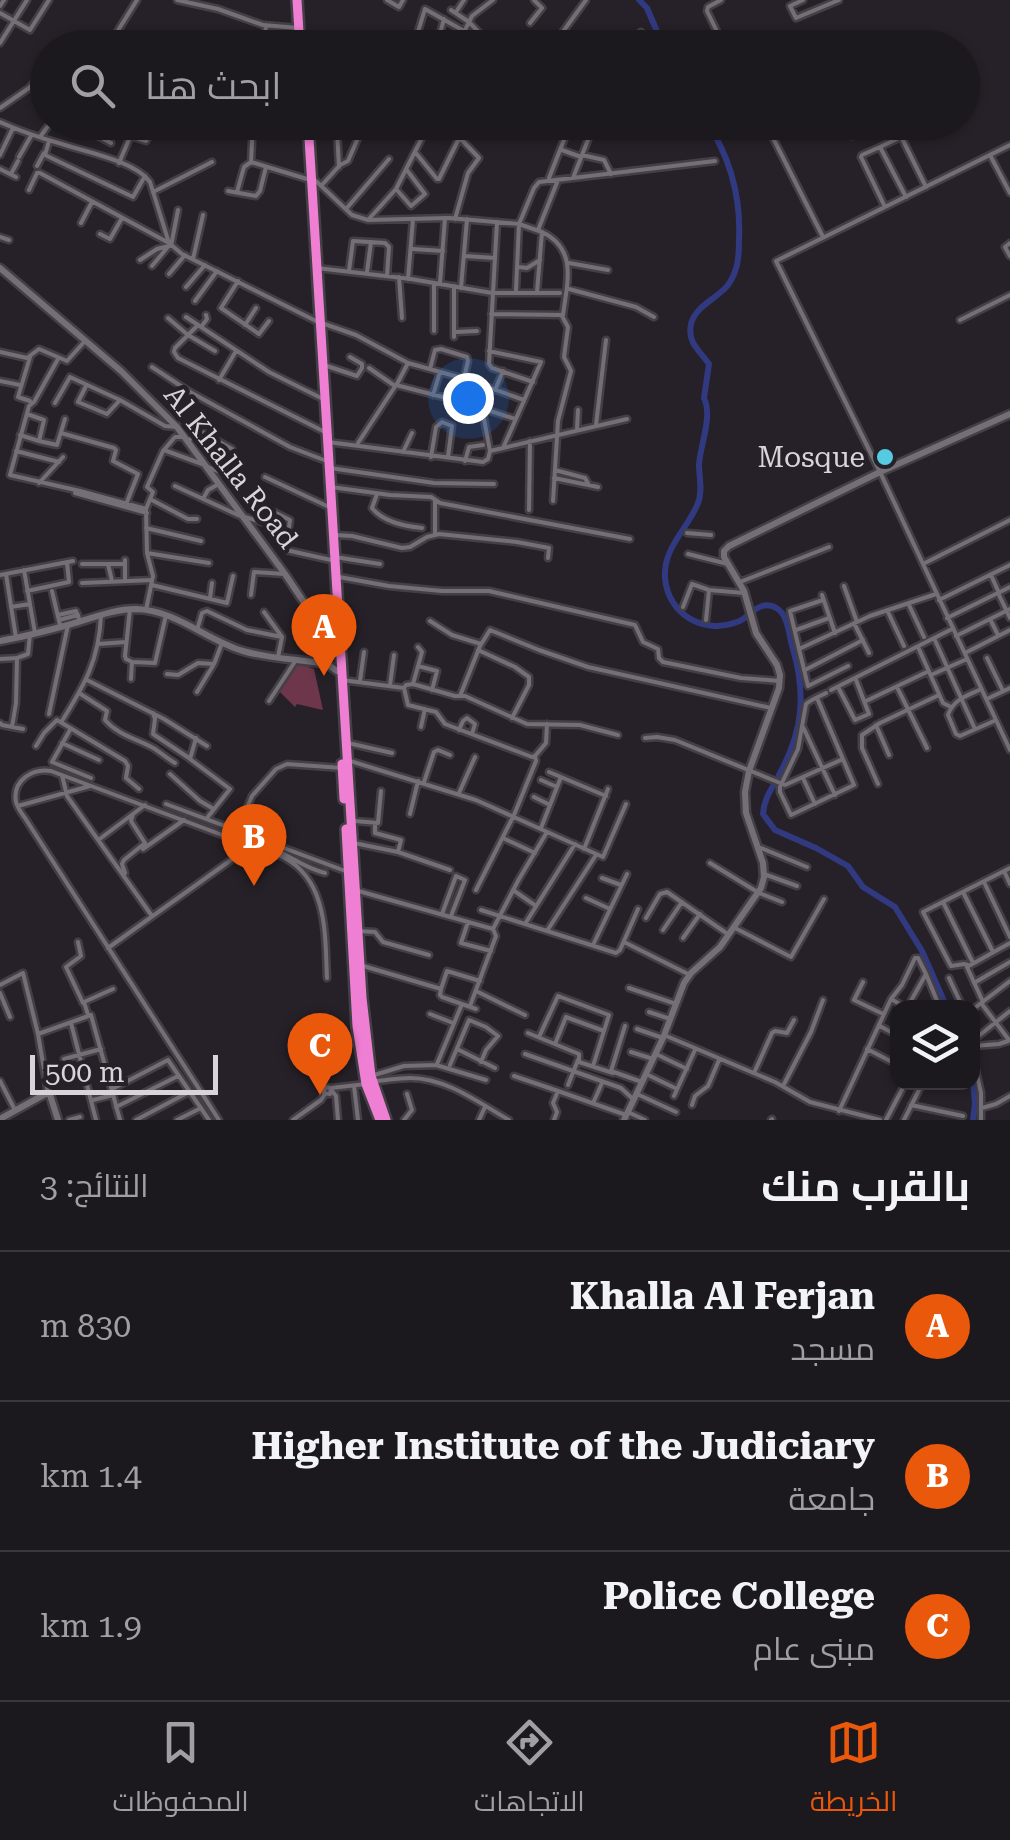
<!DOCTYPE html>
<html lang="ar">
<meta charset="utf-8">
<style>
:root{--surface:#1c191e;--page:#252227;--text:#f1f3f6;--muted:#a0a0a4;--line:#3a383c;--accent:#ea580c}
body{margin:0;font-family:"Roboto Serif",Cairo,serif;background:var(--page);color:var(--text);direction:rtl}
.controls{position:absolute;right:30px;bottom:30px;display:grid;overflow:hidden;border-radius:20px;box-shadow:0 2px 8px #0004}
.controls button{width:90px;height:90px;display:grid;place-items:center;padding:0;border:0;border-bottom:2px solid var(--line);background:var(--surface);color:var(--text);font:50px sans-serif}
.scale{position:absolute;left:30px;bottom:25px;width:188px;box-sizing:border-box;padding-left:10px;border:5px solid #d8d5da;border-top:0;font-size:28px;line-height:35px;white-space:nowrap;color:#d8d5da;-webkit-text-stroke:8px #262128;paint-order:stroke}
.you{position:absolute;left:468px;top:398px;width:35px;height:35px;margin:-25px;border:8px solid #fff;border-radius:50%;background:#1a73e8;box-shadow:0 0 0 15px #1a73e833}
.badge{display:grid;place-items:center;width:65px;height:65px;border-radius:50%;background:var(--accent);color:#fff;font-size:32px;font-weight:700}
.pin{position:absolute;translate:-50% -82px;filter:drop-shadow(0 2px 5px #0008)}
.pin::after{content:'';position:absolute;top:52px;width:35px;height:30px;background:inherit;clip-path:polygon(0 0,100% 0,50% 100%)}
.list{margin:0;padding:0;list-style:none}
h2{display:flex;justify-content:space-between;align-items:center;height:130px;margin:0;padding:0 40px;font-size:42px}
h2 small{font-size:32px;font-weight:400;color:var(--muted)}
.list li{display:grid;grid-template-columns:65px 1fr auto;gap:30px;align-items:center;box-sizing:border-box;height:150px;padding:0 40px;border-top:2px solid var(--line)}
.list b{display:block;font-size:38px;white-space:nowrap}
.list p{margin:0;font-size:32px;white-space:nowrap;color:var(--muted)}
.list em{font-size:32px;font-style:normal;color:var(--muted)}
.icon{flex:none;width:55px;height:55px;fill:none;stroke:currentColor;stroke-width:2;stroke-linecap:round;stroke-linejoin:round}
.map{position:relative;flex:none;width:1010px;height:1120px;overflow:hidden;direction:ltr}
.search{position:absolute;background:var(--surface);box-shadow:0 2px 8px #0004;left:30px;right:30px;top:30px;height:110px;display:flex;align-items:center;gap:25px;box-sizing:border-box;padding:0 35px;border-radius:55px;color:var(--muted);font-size:38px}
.sheet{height:580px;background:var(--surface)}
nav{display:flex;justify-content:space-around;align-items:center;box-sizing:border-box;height:140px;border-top:2px solid var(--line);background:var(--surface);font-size:28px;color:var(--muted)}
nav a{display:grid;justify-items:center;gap:5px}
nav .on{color:var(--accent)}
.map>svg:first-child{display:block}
</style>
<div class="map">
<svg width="1010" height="1120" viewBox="0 0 1010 1120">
<rect width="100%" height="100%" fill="#262128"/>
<path fill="#6d364a" d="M296,663L314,669L323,710L297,704L295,707L280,692Z"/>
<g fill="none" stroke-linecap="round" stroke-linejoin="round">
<path stroke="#313980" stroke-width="6" d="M639,0L647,8L664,48
M707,122C731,159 741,198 739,240C739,257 738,271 728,285C717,299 696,305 691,324C687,343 700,351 709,364L704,398C713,417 700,445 699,465C699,477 703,491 698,503C688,529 663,547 665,578C668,614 703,635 737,622C747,619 752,609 762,606C770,604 776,606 782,613C789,622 789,637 793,649C806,694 803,731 780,773C773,788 764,797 763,814L775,830L816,848L848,866L863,887L895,907L922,951L947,1008
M972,1070L975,1103L973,1120"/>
<defs>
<path id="street" d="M177,0L218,9L263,25L298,28
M387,0L399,7L403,0
M721,0L708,7L707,11L725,48
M803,0L790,6L796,18L839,0
M0,6L4,0
M451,10L469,22L494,48
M456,12L464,0
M0,13L30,30L49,0
M530,23L542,8L534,0
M0,43L27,0
M249,47L250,48
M64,48L70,40L77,48
M107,48L137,0
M264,48L266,25
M413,48L425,9L464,31
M436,48L444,19
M456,48L472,16L493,0
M551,48L586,0
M621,48L641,32
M643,48V47
M0,108L29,88L48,65
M0,122C20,131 41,138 62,144C86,152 135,161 150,182L169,243
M54,122L100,137L111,143
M102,122L103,127L146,141L149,136L148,122
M287,122L292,127L305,131
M418,122L427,128
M765,122L823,237
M844,122L852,136L883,122
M894,122L926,187
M337,131L339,167
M231,135L233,122
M40,137L51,122
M49,141L45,155L133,197L145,176
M1010,145L776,261L880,472L1010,750
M880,147L901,137
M562,150L581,157
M415,152L437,179
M0,155L13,128
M582,155L604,160L611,174
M990,155L1010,193
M19,157L31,136
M251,162L253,122
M119,163L130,137
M37,166L44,153
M0,169L16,177
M11,174L18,161
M549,178L571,122
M573,178L595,122
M439,179L467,122
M316,181L352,215L368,220L396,189L430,122
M321,186L340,165L348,161L358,138
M396,189L411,206L425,194L406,169
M29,190L37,173H40L169,243L182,254L316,321L356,335L408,363L469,380L470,383L466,403
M228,191L256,196L260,191L266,167
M153,192L212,162
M237,192L244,167L251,162L307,179
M885,207L861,157L862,155L880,147L906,197
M346,209L389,159
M455,219L468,173L479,158L459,137
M368,220L449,218L519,224L534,188L539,182L715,161
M497,222L489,364L492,368L533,382
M81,223L92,202
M538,230L558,180
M100,234L110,239L122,218
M0,237L9,240
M1010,243L1005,247L1010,256
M171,246L178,210
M413,249L443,251
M465,256L495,258
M193,259L203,215
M140,260L157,249L169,246
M569,263L608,270
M152,266L167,248
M518,267L527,268L540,260
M317,268L411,279L492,293H560
M349,271L353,241L385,243L389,247L387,276
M367,272L371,242
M169,274L185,255
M399,277L402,318
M408,279L413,219
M238,281L221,308L259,334L269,321
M440,283L445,218
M454,286V337
M186,287L205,265
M461,288L467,219
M569,289L636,307L654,317
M516,290L519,224L542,232L537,292
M195,301L217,271
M491,314L563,315C567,283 578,249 542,232
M186,317L269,372L321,398
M168,318L188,335L215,351
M960,320L1010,295
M198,325L175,348L174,352L178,358L323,431
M245,325L256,308
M201,327L207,319L206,315
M434,331V283
M456,332L477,331
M489,351L541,362L503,448
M0,352L27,358L39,349L67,361L85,341
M58,359L34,402L29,406L10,475L80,491L146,509
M327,366L357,376L362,368V364L350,357
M152,367L190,392L290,447L324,460
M369,368L395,386
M430,369L435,350L441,349L467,357L468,361L464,378
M219,380L236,351
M0,381L20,385
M396,385L466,403L515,419
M482,385L524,400
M86,386L78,402L107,414L120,400
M495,390L503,371
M433,395L440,372
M30,401L18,397L30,357
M55,403L70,377L120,400L165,426L177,427
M596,425L606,340
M577,429L578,410
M61,433L114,448L116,450L113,461L138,474L125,507
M20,435L39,441L44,420L27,414
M39,441L57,445L65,419
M188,441L200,431L232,449
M328,442L483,462L488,459L490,451L482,408
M358,443L398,382L408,363
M164,450L202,464
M16,451L59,462
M490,451L627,419
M403,452L412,433
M431,457L436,427L442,422L452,426L448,457
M465,461L469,447L483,445
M208,467L229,476L237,466
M330,468L434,483L494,484
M555,470L585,478L589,485
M265,477L327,506
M554,478L598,487
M39,483L63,457
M175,486L238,515L289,530
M331,487L390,495L431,497L440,503L630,539
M75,493L147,513
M377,494L372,508C383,522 404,526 422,528
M150,499L188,519H197
M203,499L208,490L217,485
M435,501V535
M553,501L558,421L571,371L564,357L568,327L562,316
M270,510L290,520L286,550L331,560
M529,510L530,441
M146,528L201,541
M687,533L711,535
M335,535L352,536L402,548L410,547L427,537L439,534L517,542L549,548L548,558
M147,553L209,563
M688,554L728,564
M335,557L380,564
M125,560V581
M82,564H125
M108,564L112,581
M923,564L1010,520
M24,570L35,633
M6,574L16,638
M0,575L73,561
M991,575L999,593
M339,577L389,586L442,591H489L635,625L643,642L658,649L659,658L663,662L741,678L780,681
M740,582L829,547
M82,583L152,580
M152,585L227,603L233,576
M844,586L857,622
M27,591L69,582L67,562
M52,591L60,625
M251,595L254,572L285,574
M822,595L835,633
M999,595L1010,618
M210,598L212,583
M823,600L790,611L799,649L870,616L936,594
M939,600L1010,565
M909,605L924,637
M11,607L30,604
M683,607L692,584L709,590L744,593
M130,609L125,656L126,659L132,662L131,679
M146,610L153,576L147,553L146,509L153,492L147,487L163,451L175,437H182
M887,610L904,646
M264,612L282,637L278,657
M58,615L76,611L80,621
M947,618L1010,587
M990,619L998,635
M59,620L78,615
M706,620L709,590
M430,621L452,635L481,644
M854,623L869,653
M197,630L202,613L207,611L247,630L282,637
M796,630L829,618
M956,636L1010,609
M934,638L975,729
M98,644L126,642
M918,647L943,703L951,707
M799,649L808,686L848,666
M478,650L515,667L529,677V685L512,718
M965,653L1010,630
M987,658L1003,691
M0,659L18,658
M132,662L155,663L166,615
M418,666L437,671L432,690
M805,670L863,640
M167,674L178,675L198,663L214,664
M931,675L967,659
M87,680L164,719L207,746
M342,680L396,687L404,688L406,685L413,684L455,696H465L527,724L580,725L618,735
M360,681L364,652
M413,684L422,652L418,647
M390,685L394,655
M838,687L855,720L869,714L856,680
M897,687L927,748
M404,688L408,705L436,712L445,724L532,757L535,756
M831,690L952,629
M979,690C966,696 953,700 948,715L956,734L960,736L994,721
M197,692L214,664L222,643
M79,693L107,711L105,720C119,736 138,739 155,749C162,754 168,759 175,763
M460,696L480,646L490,630L539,650L588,667L771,708
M817,698L854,785L791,815L780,792V787L798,749L806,704C812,699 820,696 826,693
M987,699L1010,688
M269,701L296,660
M866,701L929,671
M153,713L155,719L153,734L189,758
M49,714L68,625
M62,721C85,684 99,660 101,615
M0,723L2,725L23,729
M876,725L889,755
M12,727L16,703L17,658L28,654L30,634
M421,727L425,709
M803,727L835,795
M70,730L52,762L91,778
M459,730L463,721L467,718L475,724L472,734
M196,738L190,759L230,789L207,818
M645,738L657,737L675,740L785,785L843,759
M62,743L99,760
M348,743L392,753
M36,746L44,733L57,720L125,761L128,766L126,778L139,789
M535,756L546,743L547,724
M347,760L476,800L603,857L626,804
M549,772L606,796
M170,774L200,801L212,808
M62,775L67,796L152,916
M803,778L815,804
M541,780L557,787
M424,782L434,752L438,750L450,755
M878,784L862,748V735L880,723L939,695
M459,793L475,757
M534,797L550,805
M166,804L348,872
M18,806L90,786
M410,814L418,781
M355,821L378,823L381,791
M375,823V833L401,840L398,852
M541,828L561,777
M243,834L244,815L252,796L276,769L287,764L342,768
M101,838L145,805
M503,838L535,853
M354,843L398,852L450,870
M761,848L807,867
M143,849L184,820
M584,849L608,789
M710,863L759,893L782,902
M1004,871L1010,884
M125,873L122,864L124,860L145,843L131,821L133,814
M764,874L797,886
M602,878L621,885
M984,882L1010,937
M355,890L493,929L519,879L547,832
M476,890L514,815L536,761L535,756
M513,890L536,906
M964,894L993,952
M586,898L610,909
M943,902L973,963
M481,910L616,953L620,950L638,909
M442,914L456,876L465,880L451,916
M646,918L660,894L667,892L729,935
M468,922L461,943L491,951
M525,924L575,844
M735,928L791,957L824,899
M663,930L682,902
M358,931L375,932L383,942L429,955
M547,931L596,855
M683,938L700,914
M78,942L81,956L66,967L83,1003
M624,942L690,975
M593,945L627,874
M108,948L245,850C258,848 271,851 283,857C328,880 325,935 327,978
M360,965L441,989L440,995L442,997L476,1009
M968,965L964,964L951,966L923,912L1010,868
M926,974L940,1008
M949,978L963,1008
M863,982L854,1000L883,1014
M974,983L1010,962
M0,985L23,973L38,1034L48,1093
M629,988L676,1004
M441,989L447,971L480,981
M476,991L525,1015
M0,993L10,1017
M983,1002L967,967L1010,943
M981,1003L1009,1040
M470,1006L496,936L493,929
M972,1010L1010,981
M649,1012L670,1019
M430,1014L453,1023
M88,1015L84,1002L113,989
M71,1023L96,1120
M625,1026L611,1071L642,1082
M880,1026L898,1036
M637,1029L663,1038
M528,1033L579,1054V1062L613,1073
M38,1034L91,1015L120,1120
M664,1035L775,1082L810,1102L880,1120
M539,1037L558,996L609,1015L593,1066
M555,1044L566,1017L604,1031
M974,1046L999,1044L1008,1041
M457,1049L495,1068
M867,1049L898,1065
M631,1052L653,1059
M525,1054L621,1088L634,1100
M656,1054L687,1069
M64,1059L101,1049
M973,1059L976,1038L1010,1011
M974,1061L981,1093V1120
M437,1064L462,1004
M450,1065L469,1020L486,1027L498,1036L486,1050L481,1062
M754,1073L772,1033L775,1031L787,1033L794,1020
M646,1074L677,1089
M371,1076L404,1066L436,1065L486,1080
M514,1076L558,1091
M0,1081L15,1110
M377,1081C388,1080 399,1078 410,1078C447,1078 479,1103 509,1120
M568,1085L578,1060
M354,1086L358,1120
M783,1086L811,1032L823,1000
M325,1087L331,1088L330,1094L324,1093Z
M331,1088L366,1084
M112,1089L168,1060L209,1120
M332,1091L336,1096L338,1120
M637,1094L676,1112
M674,1096L695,1050
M93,1100L113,1095
M594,1101L602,1083
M692,1105L695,1096L708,1086L719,1060
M911,1105L963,1116
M116,1107L178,1076
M982,1108L996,1104L1010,1096
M839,1111L891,999L902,985L915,958H918L926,974L908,1006L905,1007L891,999
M628,1112L645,1120
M69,1120L80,1117
M136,1120L189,1092
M177,1120L199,1109
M219,1120L25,818C22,814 17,806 16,802C12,780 33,768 51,771L249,845C278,843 297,867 325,873
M293,1120L321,1100L325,1094
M404,1120L412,1110L407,1094
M479,1120L485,1107
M554,1120L557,1112L553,1103L558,1091L626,1115
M771,1120L772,1119
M886,1120L906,1082
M904,1120L923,1082"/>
<path id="secondary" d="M0,268L121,371L177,427L285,574L336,650
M324,628L331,629L334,622
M0,641C23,637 46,631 68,625C91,619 112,609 136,609C176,610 206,640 243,651C270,659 300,659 327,664L337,671
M0,1119L47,1093L50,1095L58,1120
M624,1120L663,1038L684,983L691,973L720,947L761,888L764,877L763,863L746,813L745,792L749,771L779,688L780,675L777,665L756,633L744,591L724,557V551L729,546L880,472L1010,414"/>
<path id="highway" d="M297,0L300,48
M308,122L362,998L371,1076L386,1120
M342,764L344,799
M346,829L357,1026L366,1084L380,1120"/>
</defs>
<use href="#street" stroke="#434045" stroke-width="9"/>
<use href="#secondary" stroke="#434045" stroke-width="11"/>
<use href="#highway" stroke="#434045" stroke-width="14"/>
<use href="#street" stroke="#756e77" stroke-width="4"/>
<use href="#secondary" stroke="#756e77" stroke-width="6"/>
<use href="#highway" stroke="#ef7fd3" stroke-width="9"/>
</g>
<circle fill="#55cae0" stroke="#262128" stroke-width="4" cx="885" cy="457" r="10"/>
<g text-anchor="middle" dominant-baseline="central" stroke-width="9" stroke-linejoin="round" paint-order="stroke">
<g font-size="28" fill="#d8d5da" stroke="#262128" text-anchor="end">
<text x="865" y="457">Mosque</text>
</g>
<g font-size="28" fill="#d8d5da" stroke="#262128">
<text transform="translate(231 467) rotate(52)">Al Khalla Road</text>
</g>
</g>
</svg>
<div class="controls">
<button><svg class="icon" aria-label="layers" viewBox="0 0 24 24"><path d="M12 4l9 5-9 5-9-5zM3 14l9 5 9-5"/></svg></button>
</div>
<div class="scale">500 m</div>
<div class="you"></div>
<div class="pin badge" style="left:324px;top:676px">A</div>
<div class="pin badge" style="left:254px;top:886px">B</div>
<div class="pin badge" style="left:320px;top:1095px">C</div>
<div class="search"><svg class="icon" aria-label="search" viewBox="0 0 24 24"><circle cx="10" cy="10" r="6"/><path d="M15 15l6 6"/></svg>ابحث هنا</div>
</div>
<section class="sheet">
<h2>بالقرب منك<small>النتائج: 3</small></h2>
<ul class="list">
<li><span class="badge">A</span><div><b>Khalla Al Ferjan</b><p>مسجد</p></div><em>830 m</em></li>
<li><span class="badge">B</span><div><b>Higher Institute of the Judiciary</b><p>جامعة</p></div><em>1.4 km</em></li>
<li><span class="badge">C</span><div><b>Police College</b><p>مبنى عام</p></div><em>1.9 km</em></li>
</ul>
</section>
<nav>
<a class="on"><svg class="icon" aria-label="map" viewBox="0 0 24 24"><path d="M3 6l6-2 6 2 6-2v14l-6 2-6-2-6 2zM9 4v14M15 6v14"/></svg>الخريطة</a>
<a><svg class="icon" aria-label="directions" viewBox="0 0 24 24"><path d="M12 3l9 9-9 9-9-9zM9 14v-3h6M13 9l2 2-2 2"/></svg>الاتجاهات</a>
<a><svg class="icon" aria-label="saved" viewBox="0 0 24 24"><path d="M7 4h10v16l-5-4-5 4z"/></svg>المحفوظات</a>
</nav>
